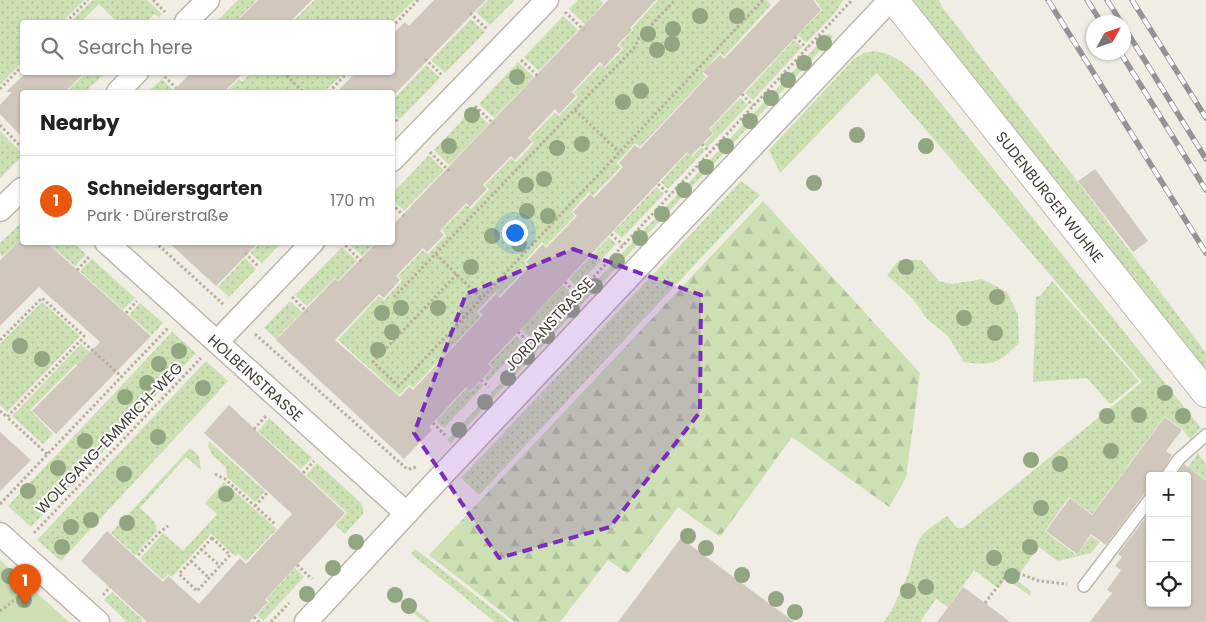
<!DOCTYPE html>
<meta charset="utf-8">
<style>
:root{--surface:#fff;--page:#f6f6f6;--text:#222;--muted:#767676;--line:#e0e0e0;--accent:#ea580c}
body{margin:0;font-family:Poppins,sans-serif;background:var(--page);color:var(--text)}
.controls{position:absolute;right:15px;bottom:15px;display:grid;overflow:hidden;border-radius:5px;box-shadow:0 1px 4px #0004}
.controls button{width:45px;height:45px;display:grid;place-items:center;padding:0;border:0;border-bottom:1px solid var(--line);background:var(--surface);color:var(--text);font:25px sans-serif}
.compass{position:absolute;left:1086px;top:15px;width:45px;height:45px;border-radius:50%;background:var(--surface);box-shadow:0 1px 4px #0004;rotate:50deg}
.you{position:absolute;left:514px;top:232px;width:18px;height:18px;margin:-12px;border:4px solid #fff;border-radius:50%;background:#1a73e8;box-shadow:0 0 0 8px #1a73e833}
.badge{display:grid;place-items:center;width:32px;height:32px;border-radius:50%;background:var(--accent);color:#fff;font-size:16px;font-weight:700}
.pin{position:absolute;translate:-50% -41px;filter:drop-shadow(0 1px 2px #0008)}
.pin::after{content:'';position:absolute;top:26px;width:18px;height:15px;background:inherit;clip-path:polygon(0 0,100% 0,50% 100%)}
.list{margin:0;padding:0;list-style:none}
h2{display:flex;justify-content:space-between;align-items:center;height:65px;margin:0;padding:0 20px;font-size:21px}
h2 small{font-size:16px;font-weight:400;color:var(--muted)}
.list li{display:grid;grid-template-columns:32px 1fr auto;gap:15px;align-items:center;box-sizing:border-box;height:90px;padding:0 20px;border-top:1px solid var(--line)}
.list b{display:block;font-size:19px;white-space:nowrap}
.list p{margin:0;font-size:16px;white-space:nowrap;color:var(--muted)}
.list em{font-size:16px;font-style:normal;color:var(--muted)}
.icon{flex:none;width:28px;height:28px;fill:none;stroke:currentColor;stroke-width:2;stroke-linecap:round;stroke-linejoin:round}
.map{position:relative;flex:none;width:1206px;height:622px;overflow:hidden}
.search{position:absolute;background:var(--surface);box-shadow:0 1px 4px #0004;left:20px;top:20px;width:375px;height:55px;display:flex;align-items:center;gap:12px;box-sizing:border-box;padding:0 18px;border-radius:5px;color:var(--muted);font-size:19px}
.panel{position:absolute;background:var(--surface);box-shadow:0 1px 4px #0004;left:20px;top:90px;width:375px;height:155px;border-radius:5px}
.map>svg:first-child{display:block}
</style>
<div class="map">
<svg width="1206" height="622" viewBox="0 0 1206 622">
<defs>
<pattern id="grass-dots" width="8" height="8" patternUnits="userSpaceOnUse" patternTransform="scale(1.25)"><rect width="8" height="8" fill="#cce0b3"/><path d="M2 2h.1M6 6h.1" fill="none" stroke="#b0c19b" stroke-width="1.8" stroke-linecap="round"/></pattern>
<pattern id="forest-firs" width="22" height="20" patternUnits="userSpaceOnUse" patternTransform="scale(1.25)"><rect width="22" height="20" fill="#cce0b3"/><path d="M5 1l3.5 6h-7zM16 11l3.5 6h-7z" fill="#b0c19b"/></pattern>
</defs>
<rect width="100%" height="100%" fill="#f0ede5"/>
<path fill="url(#grass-dots)" d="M0,0H84L62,22H22V62L0,85Z
M93,0H147L162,14L159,17L154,14L146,22H117L99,4L81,22H70Z
M238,0H257L235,22H216Z
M315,0H414L392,22H292Z
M488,0H515L490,25L476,12Z
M578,0H600L603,4L585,24L569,9Z
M658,0H767L771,5L724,57L720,53L702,73L706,77L640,147L635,143L617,163L621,167L593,196L589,192L571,212L575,216L546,246L542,242L524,262L528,266L499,296L495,292L477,312L481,316L413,388L409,385L399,395L338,340L379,296L384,300L402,281L398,276L423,250L428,254L446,235L442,230L466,205L471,209L489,189L485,185L511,158L516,162L534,143L530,138L555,112L559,116L578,97L574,92L600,65L605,68L623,49L619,45L633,30L632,28Z
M815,0H843L835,13L806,43L798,35L822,10Z
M912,0H939L942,7L1078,182L1206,353V372L1063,194Z
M563,16L578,30L539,71L524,57Z
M471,19L485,32L445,73L431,60Z
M829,33L833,37L451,443L447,440Z
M794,40L802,47L753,100L745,93Z
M874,51C898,55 908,66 924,82L1201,428L1190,439L1178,423L1182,429L1165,416L1092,514L1069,497L1045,531L1076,555L1091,536L1100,542L1091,553L1058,561L1039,547L1015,579L1031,591L1030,596L1006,578L998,588L974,570L948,607L936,599L921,620L922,622H884C895,606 903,587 910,569C913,558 915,545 922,535C928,528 939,522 947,516L957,528H963L1142,382L877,73L871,78L868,75L871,79L780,173L769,150L854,59L864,53Z
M518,62L534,77L494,118L479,104Z
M426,65L440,78L400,119L393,112V100Z
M252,72H344V73L324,92H226L239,79L242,82Z
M86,73H105L85,92H66Z
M162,79L173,90L171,92H148Z
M740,98L748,105L708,147L704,144L714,133L710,129Z
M473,109L489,124L449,165L434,150Z
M0,131L22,153V156L0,178Z
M701,147L705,150L668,189L661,182L687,153L692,157Z
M429,155L444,170L404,211L393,200V193Z
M741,181L760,195L479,495L461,478Z
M656,187L664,194L622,238L614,231Z
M22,222V242L16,248L14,246L2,257L0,254V243Z
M609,237L616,244L577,286L569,279Z
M261,242L281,243L262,263L250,253Z
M48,243H73L86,254L75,266Z
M347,243H375L362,256Z
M342,247L357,261L338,281L335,278L307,306L295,295Z
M245,258L256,269L229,297L218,287Z
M92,259L135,298L123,310L80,271Z
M899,260H921L939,281L951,284L982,279L1007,292L1018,315L1019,343C999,363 993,366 964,362L948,336L927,319L913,299L887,275Z
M1052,281L1139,381L1112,403H1109L1087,378L1033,382L1036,297L1041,295Z
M563,285L571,293L529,337L521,329Z
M290,301L302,312L276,339L264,328Z
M42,302L80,336L7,412L0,405V344Z
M140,303L163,323L152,335L129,315Z
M172,332L196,353L31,527L8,506Z
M516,336L524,343L488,381L484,378L493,368L489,364Z
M81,344L113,373L99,387L76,364L30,410L53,434L43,444L12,416Z
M206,361L228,381L61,561L37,540Z
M480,382L483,386L444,428L436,421L467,388L470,392Z
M269,418L312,458L301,469L258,431Z
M209,441L265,491L255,502L227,477L226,467L213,456L208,446Z
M190,448L199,456L201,470L186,457L140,508L155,522L157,531L135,555L111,533Z
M1198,453L1206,464V480L1188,467Z
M317,463L360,502L363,508V514L345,534L335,525L347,513L306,475Z
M224,482L277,529L246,561L238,554L235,556L211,534L172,577L168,574L163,580L140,559L163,533L183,551L217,514L205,503Z
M415,549L510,622H495L411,554Z
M295,568L304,577L263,621L257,615L269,602L267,599Z
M392,591L431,622H425L390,594Z
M112,592L142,619L141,622H127L104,600Z"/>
<path fill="url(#forest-firs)" d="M763,201L920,373L906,478L889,507L792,437L720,537L678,507L628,574L608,560L560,622H515L429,555Z"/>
<path fill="#cce0b3" d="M0,560L69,622H0Z"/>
<path fill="#d0c8bc" d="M258,0H312L290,22H236Z
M434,0H486L392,97V92H337L356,72H392V35L405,22L409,26Z
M608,0H656L630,28L632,30L617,45L621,49L604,67L600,62L572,92L576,96L559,114L555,109L528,138L532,142L515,160L511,156L483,185L487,189L470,207L466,203L440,231L444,235L427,252L423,248L396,276L400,280L384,298L379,294L335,340L400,397L409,387L413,390L483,315L479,312L496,294L500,298L530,266L526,262L543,244L546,248L577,216L573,212L590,194L594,198L623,167L619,163L635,145L640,149L708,76L703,72L720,55L724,59L780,0H813L821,10L709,129L713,133L691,156L687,152L488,364L492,368L481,380L470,391L466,387L429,427L432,430L404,459L276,340L335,279L338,282L377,242H392V226Z
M27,72H85L65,92H22V137L0,114V105L12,92H6Z
M192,72H244L224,92H172Z
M1095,169L1148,241L1133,252L1078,181Z
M19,242H46L151,336L56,434L32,411L100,342L39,287L0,326V260Z
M168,242H259L216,286Z
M229,405L345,513L265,600L268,602L249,622H147L81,561L107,531L163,582L168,576L199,604L240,558L246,564L292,514L204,433Z
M1165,417L1182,430L1166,451L1172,455L1160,476H1150V492L1144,494L1106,545L1091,534L1077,554L1046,531L1070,498L1092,515Z
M0,432L31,460L0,491Z
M1184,464L1206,481V622H1090L1112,593L1107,590L1121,570L1115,566L1122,557L1118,554L1150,512V603H1187V476H1176Z
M681,538L794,622H618Z
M963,587L985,603L1010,622H937Z"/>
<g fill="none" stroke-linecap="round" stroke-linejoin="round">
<defs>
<path id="service" d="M1167,476L1179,459L1206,435
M1084,586L1150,499"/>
<g id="minor">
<path d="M186,22L208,0"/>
<path d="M118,92L137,72"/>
<path d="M392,160L547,0"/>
<path d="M0,210L22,189"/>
<path id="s1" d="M106,242L406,513"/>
<path d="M217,342L313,242"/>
<path d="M0,534L98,622"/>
<path d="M306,622L429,489L890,0"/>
</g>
<g id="tertiary">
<path id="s2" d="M894,0L1206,393"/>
</g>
</defs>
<use href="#service" stroke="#bdb7ac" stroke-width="14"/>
<use href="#minor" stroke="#bdb7ac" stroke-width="25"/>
<use href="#tertiary" stroke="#bdb7ac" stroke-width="30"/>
<path stroke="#baaf9c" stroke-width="3" stroke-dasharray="2.5 2.5" stroke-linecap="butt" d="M153,0L165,12
M565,12L584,30
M470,13L488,30
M66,22L88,0
M392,27L418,0
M795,37L807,48
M425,59L443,76
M521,60L539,77
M283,72L303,92
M161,73L176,88
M0,89L22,66
M329,92L348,72
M742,94L753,106
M475,106L494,124
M575,110L619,152
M392,116L398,122
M0,125L22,148
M702,144L710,152
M430,152L449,171
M658,184L670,195
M392,204L405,217
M611,234L623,245
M155,242L223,304
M342,242L362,262
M245,253L258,266
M436,254L482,299
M77,270L89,257
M457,274L373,362L399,386L763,0
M565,282L577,294
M292,297L307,312
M394,297L634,48L639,38L675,0
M126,313L137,301
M518,332L531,344
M255,334L407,469L414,468L416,466
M0,340L42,298L84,336L81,340
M532,343L852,0
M481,380L489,387
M0,411L7,417
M433,423L445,435
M254,429L266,416
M47,454L7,417L81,340L122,377
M303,473L314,461
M215,474L225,479L276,525
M0,504L168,328
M255,506L267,493
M34,533L201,358
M212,538L230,555L197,591L179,574Z
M201,549L220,566
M138,555L161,531L168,526
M191,561L209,578
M297,565L312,579
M103,595L110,587
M985,603L1010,570L1039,581L1067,584
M0,611L28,590
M254,617L259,622
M271,622L289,603"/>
<use href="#service" stroke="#fff" stroke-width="11"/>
<use href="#minor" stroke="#fff" stroke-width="22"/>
<use href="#tertiary" stroke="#fff" stroke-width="28"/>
<defs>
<path id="rail" d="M1048,0L1206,253
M1087,0L1101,22
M1107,0L1121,22
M1132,0L1206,118
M1124,27L1206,159
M1120,52L1206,190"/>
</defs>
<use href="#rail" stroke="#949494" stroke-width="5.5"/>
<use href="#rail" stroke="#fff" stroke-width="4" stroke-dasharray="11" stroke-linecap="butt"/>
</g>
<g fill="#93a682">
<circle cx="700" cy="16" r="8"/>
<circle cx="737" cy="16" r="8"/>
<circle cx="673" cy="29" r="8"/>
<circle cx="648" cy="34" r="8"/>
<circle cx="824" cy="43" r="8"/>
<circle cx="672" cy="44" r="8"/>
<circle cx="657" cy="50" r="8"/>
<circle cx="804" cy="63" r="8"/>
<circle cx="517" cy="77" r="8"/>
<circle cx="788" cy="80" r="8"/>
<circle cx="641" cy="91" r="8"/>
<circle cx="771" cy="98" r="8"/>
<circle cx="623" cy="102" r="8"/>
<circle cx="472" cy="115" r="8"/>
<circle cx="750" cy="121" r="8"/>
<circle cx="857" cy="135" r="8"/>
<circle cx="582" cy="144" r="8"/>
<circle cx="449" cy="146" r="8"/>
<circle cx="726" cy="146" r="8"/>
<circle cx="926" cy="146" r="8"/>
<circle cx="557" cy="148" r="8"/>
<circle cx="706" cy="167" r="8"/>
<circle cx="544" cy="179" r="8"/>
<circle cx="814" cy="183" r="8"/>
<circle cx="526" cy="185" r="8"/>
<circle cx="684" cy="190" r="8"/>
<circle cx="527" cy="211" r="8"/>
<circle cx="662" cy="214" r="8"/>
<circle cx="548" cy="216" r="8"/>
<circle cx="492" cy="236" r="8"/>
<circle cx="640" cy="238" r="8"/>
<circle cx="519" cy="244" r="8"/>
<circle cx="617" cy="261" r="8"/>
<circle cx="471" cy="267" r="8"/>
<circle cx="906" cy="267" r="8"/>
<circle cx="595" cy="286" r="8"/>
<circle cx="997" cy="297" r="8"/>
<circle cx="401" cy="308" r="8"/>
<circle cx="438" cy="308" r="8"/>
<circle cx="572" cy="310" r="8"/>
<circle cx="382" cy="313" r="8"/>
<circle cx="964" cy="318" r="8"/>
<circle cx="392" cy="332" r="8"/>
<circle cx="995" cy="333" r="8"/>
<circle cx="547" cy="336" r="8"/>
<circle cx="20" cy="346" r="8"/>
<circle cx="378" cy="350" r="8"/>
<circle cx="179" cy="351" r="8"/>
<circle cx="527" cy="357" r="8"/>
<circle cx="42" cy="359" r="8"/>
<circle cx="159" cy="364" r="8"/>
<circle cx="508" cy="378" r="8"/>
<circle cx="147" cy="383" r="8"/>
<circle cx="203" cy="388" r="8"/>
<circle cx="1165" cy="393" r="8"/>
<circle cx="125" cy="397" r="8"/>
<circle cx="485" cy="402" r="8"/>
<circle cx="1139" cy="415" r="8"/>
<circle cx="1107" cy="416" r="8"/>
<circle cx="1183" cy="416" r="8"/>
<circle cx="459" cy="430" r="8"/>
<circle cx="158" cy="437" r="8"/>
<circle cx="85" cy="441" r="8"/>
<circle cx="1111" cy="451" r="8"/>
<circle cx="1031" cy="460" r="8"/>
<circle cx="1060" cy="464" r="8"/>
<circle cx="58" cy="468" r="8"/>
<circle cx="124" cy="474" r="8"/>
<circle cx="28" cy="491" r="8"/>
<circle cx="226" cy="494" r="8"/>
<circle cx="1041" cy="508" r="8"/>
<circle cx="91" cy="520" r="8"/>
<circle cx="127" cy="523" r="8"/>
<circle cx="71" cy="527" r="8"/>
<circle cx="688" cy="536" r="8"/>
<circle cx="356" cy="542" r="8"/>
<circle cx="62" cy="547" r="8"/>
<circle cx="1030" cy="547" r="8"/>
<circle cx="706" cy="548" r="8"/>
<circle cx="994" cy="558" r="8"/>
<circle cx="333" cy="568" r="8"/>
<circle cx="742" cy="575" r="8"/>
<circle cx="9" cy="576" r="8"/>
<circle cx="1012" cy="576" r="8"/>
<circle cx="926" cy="587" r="8"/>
<circle cx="908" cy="591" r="8"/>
<circle cx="307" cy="594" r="8"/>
<circle cx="395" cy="595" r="8"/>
<circle cx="776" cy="599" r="8"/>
<circle cx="24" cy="600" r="8"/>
<circle cx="409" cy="606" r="8"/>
<circle cx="795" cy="612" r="8"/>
</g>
<path fill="#7b2cbf" fill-opacity="0.2" stroke="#7b2cbf" stroke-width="4" stroke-dasharray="10 6" stroke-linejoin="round" d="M573,249L701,295L700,412L610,527L499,558L414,433L466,294Z"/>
<g text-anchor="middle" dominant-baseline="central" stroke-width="4" stroke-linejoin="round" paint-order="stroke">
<g font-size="15" fill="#423d35" stroke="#fff">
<text stroke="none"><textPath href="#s2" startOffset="251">SUDENBURGER WUHNE</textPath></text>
<text transform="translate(549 324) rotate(-47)">JORDANSTRASSE</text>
<text stroke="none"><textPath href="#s1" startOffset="202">HOLBEINSTRASSE</textPath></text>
<text transform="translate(109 438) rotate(-46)">WOLFGANG-EMMRICH-WEG</text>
</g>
</g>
</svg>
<div class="controls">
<button>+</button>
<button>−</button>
<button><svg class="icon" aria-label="locate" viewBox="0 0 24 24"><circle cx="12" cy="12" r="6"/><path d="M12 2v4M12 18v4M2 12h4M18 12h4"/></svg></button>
</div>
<svg class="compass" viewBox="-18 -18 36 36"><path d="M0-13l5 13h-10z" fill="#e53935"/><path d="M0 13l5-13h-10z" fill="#767676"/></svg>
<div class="you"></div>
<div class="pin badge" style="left:25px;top:605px">1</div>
<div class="search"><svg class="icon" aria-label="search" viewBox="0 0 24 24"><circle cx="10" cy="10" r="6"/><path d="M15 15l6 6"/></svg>Search here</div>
<section class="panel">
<h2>Nearby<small></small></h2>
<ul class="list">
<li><span class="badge">1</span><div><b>Schneidersgarten</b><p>Park · Dürerstraße</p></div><em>170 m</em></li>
</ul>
</section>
</div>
